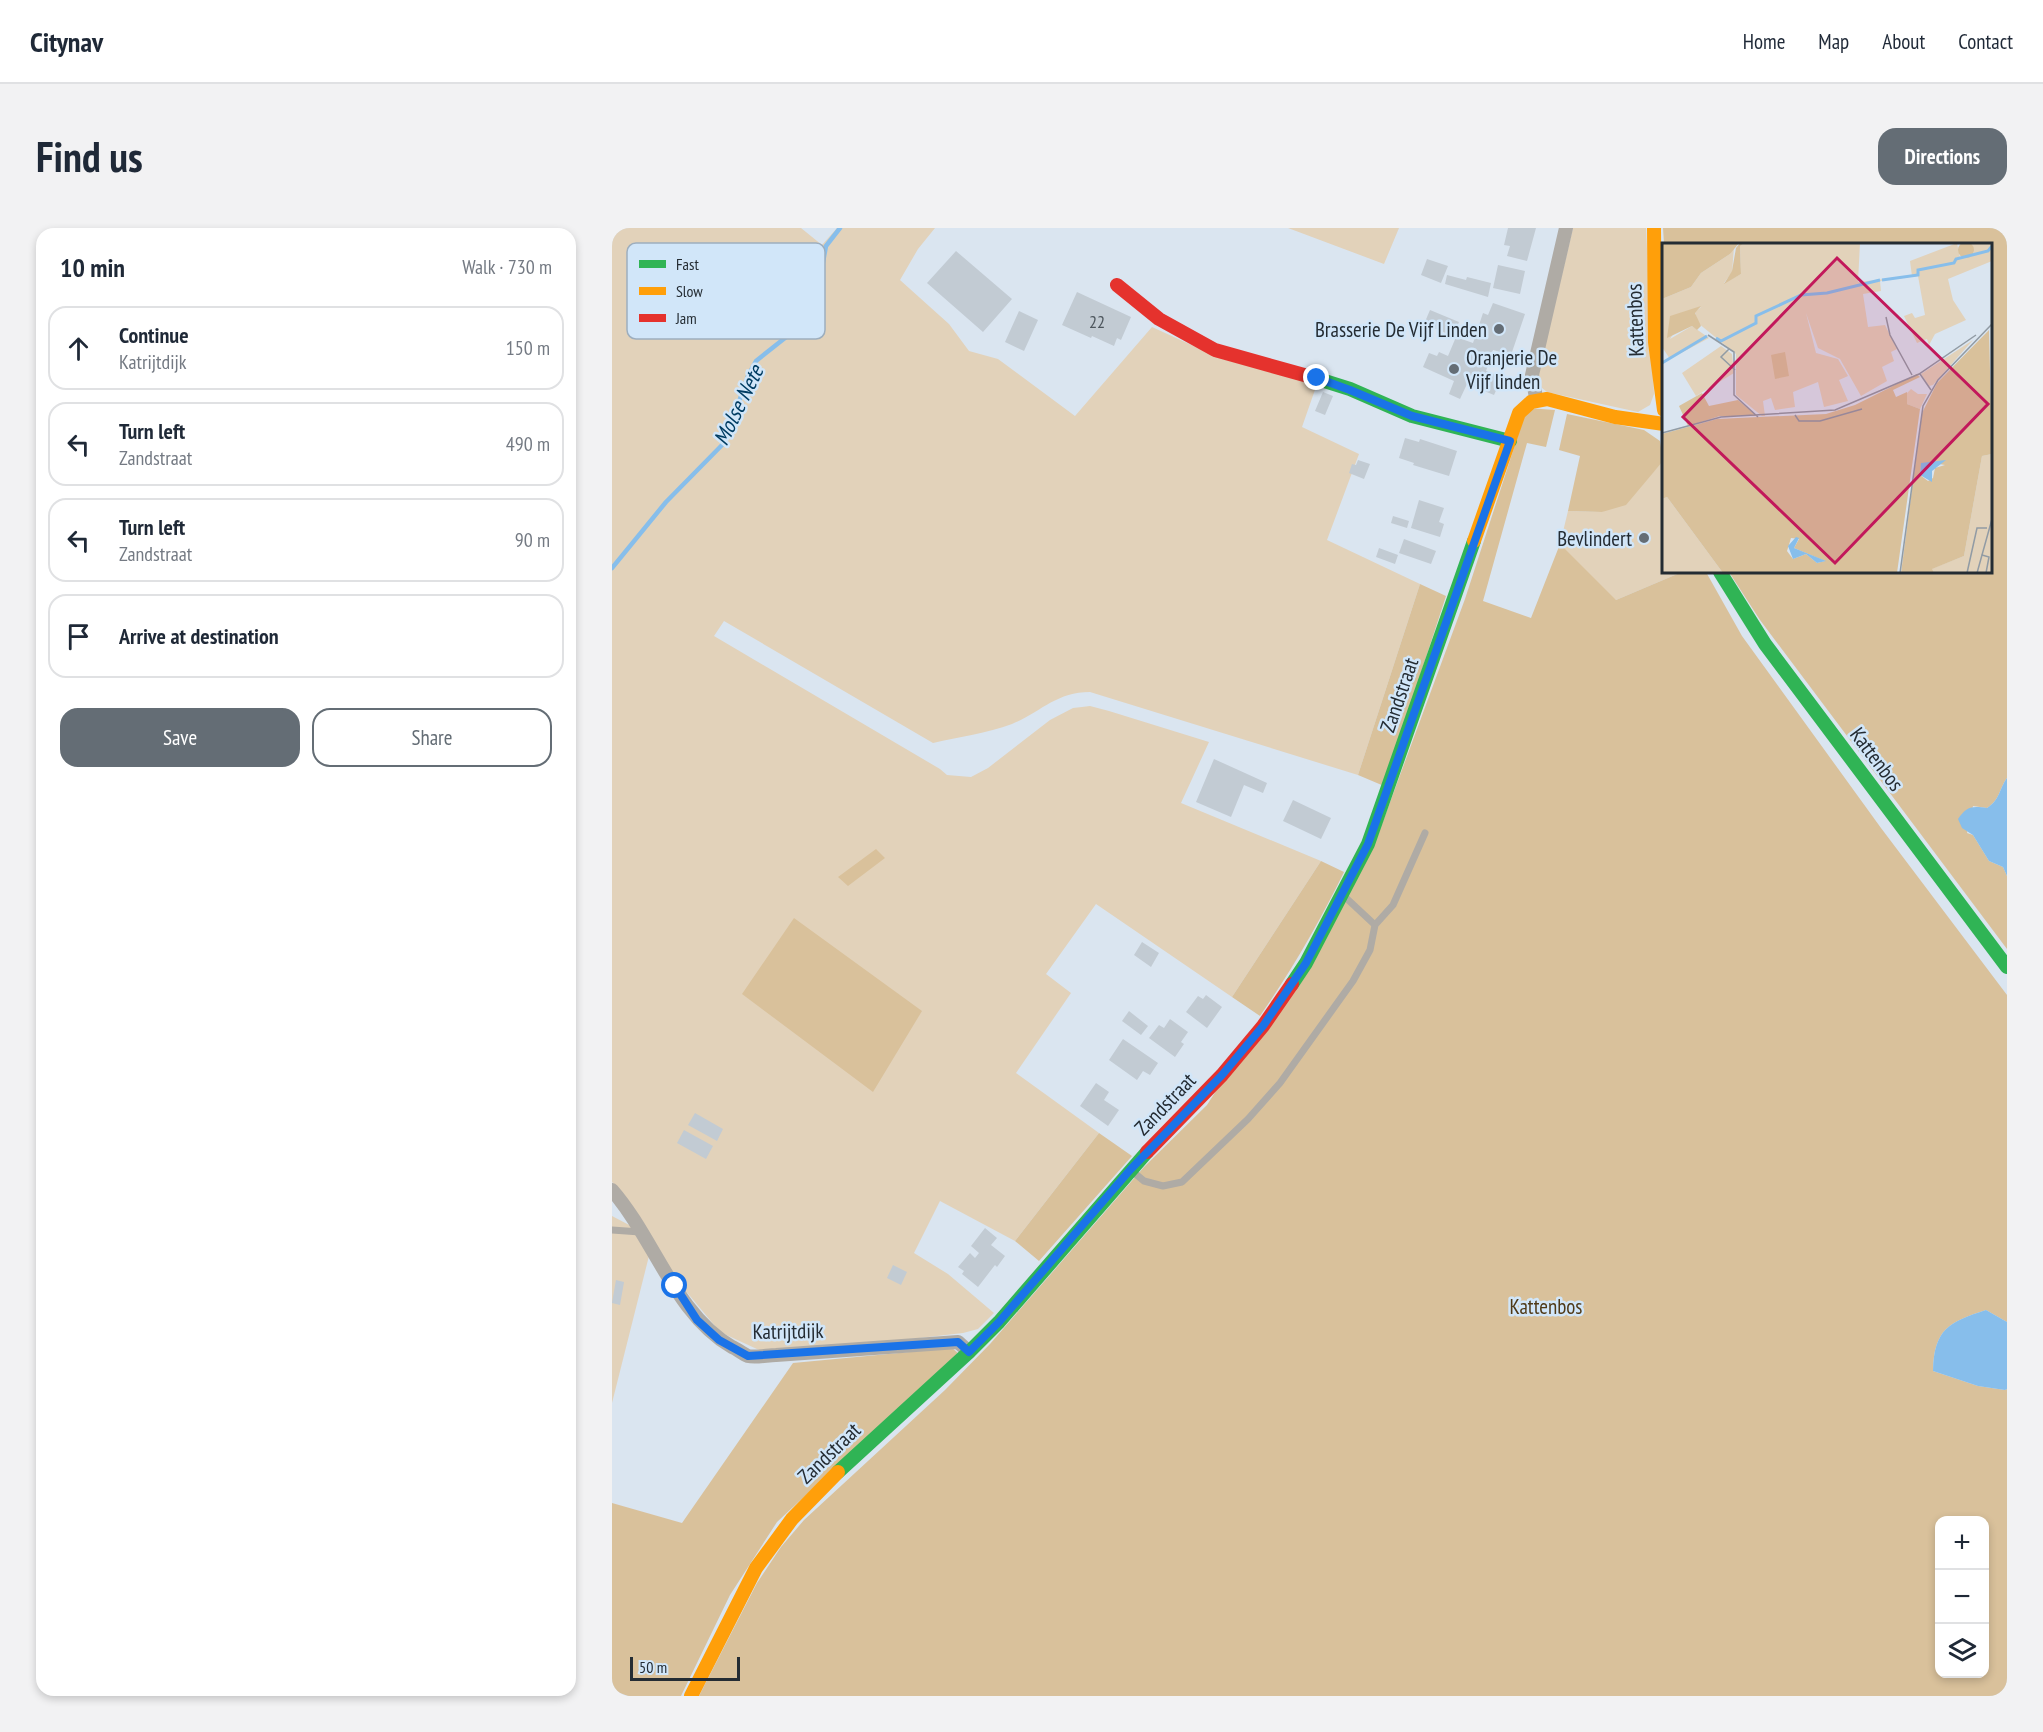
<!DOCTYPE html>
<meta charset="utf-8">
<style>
:root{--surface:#fff;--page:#f2f2f3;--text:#1f2937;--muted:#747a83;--line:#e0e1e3;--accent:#646d75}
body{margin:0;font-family:"PT Sans Narrow",sans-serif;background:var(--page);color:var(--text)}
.controls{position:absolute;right:18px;bottom:18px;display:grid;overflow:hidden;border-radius:12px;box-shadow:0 3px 9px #0003}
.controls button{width:54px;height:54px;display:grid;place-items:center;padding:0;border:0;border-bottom:2px solid var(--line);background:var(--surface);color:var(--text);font:30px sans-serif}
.scale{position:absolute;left:18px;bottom:15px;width:110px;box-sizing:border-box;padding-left:6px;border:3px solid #242c33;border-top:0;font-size:16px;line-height:21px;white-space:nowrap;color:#242c33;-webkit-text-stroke:4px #d1e6f9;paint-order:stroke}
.stop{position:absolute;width:18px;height:18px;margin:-14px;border:4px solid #1a73e8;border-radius:50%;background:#fff}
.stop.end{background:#1a73e8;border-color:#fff;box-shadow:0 2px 6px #0008}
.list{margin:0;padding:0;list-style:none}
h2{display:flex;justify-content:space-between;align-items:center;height:78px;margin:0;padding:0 24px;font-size:26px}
h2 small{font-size:20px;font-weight:400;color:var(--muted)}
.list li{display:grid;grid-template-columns:39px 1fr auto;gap:18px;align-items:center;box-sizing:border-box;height:84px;margin:0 12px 12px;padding:0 12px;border:2px solid var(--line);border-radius:18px}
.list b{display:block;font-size:22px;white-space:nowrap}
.list p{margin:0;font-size:20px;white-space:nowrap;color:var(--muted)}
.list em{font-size:20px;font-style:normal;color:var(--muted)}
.actions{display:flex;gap:12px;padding:18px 24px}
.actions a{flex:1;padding:14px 0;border:2px solid var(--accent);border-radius:18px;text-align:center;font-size:21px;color:var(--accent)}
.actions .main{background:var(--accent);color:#fff}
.icon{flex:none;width:33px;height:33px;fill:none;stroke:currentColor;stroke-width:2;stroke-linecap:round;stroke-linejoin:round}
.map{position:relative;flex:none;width:1395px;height:1468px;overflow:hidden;border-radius:18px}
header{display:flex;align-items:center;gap:36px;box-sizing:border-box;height:84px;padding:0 30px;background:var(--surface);border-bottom:2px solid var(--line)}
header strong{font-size:28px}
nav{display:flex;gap:33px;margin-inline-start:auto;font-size:21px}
.intro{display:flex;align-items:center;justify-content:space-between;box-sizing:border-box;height:144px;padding:0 36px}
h1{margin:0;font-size:42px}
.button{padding:15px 27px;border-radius:18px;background:var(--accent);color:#fff;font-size:21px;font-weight:700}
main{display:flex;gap:36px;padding:0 36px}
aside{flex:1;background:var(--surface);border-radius:18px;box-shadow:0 3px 9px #0003}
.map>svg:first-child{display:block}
</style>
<header>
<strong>Citynav</strong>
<nav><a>Home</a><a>Map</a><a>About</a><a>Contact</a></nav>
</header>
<div class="intro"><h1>Find us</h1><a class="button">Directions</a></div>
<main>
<aside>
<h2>10 min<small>Walk · 730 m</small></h2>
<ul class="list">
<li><svg class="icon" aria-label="ahead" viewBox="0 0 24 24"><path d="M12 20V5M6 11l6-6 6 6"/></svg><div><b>Continue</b><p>Katrijtdijk</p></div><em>150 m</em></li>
<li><svg class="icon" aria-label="left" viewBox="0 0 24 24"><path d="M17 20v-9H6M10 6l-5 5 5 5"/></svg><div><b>Turn left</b><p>Zandstraat</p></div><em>490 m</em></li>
<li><svg class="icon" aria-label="left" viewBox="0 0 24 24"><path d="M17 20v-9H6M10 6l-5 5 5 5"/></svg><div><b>Turn left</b><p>Zandstraat</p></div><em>90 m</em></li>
<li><svg class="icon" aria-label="arrive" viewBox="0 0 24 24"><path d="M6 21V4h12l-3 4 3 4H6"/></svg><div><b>Arrive at destination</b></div></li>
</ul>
<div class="actions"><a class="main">Save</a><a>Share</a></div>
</aside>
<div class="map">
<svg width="1395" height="1468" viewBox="0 0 1395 1468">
<rect width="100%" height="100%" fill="#dae5f0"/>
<path fill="#e2d2ba" d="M0,0H189L210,17L225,0H323L306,21L288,52L337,96L357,123L386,131L463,188L540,99L610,131L705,156L690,199L747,226L715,312L808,356L746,547L478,464C444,464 429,484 400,496C375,505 347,509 321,515L112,393L102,408L328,541L335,547L359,549L376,540L438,492L461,480L470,479L478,478L497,483L597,514L569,575L709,633L620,769L484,676L434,746L459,765L404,845L487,905L403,1013L328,973L302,1025L336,1046L382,1085L366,1101L351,1105L246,1117L147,1122L108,1104L68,1056L16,974L0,954Z
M676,0H787L772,36Z
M961,0H1034L1042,166L1038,177L1026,184L935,164L924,155Z
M1051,233L1052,344H1070L1004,372L953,351L948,316L956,283L990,284L1034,252Z
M0,988L21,999L38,1024L0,1175Z"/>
<path fill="#d9c19b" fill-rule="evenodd" d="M1051,0H1395V550C1387,561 1388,572 1375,580L1361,578L1355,605L1361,607L1377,633L1391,639L1395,648V721L1148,392L1117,344H1378V16H1052Z
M915,180L943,182L934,219L915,215L871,373L919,390L948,316L1004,372L1070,344H1094L1130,408L1269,600L1395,767V1094L1374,1082C1337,1094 1322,1101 1321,1143L1366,1158L1393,1162L1395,1161V1468H87L145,1355L169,1319L192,1292L333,1162L378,1116L532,939L595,877L763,615L853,371ZM1328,1292H1372V1446H1328Z
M955,186L1032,202L1048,213L1051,233L1014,277L990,284L956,283L968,228L947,222Z
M808,356L834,368L772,558L746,547Z
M264,621L273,630L236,658L226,649Z
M709,633L732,644C708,693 680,742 648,788L620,769Z
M182,690L310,783L261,864L130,766Z
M487,905L520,928L427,1033L403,1013Z
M340,1120L346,1125L165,1294L118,1367L69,1468H16L0,1462V1275L70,1295L181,1135Z"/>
<path fill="#87beeb" d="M1395,550V648L1391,639L1377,633L1361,607L1350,600L1346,591C1355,578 1360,578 1375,580C1388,572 1387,561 1395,550Z
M1374,1082L1395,1094V1161L1393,1162L1366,1158L1321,1143C1322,1101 1337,1094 1374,1082Z"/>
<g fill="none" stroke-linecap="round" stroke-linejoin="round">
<path stroke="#87beeb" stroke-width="4.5" d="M0,340L54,274L113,214L136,148L144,133L178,106L211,34L214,18L228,0"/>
</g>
<path fill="#c2cbd3" d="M896,0H924L915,33L895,28L898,18L892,17Z
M344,23L400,71L371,104L315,55Z
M815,31L836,38L829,55L809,47Z
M886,37L913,43L908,66L881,60Z
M835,47L854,52L855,49L879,55L876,69L833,56Z
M465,64L519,89L509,112L505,110L502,118L480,108L479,110L450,97Z
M881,75L913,86L899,127L881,122L874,143L890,149L882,167L855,156L848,171L837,166L842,153L811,139L817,125L825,128L827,124L836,128L844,109L861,115L871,85L876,87Z
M818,82L847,94L841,108L812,96Z
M407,83L426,92L412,123L393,114Z
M711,164L721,168L713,187L703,183Z
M793,210L807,214L808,211L845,223L837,248L801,237L802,235L787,230Z
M746,232L758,236L752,251L737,245L740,236L744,237Z
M807,272L832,280L827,294L832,296L828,309L799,300Z
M781,288L797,293L795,300L779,295Z
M792,311L824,323L819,336L787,325Z
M767,320L786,327L783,336L764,329Z
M602,531L655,555L651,565L632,557L619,589L584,574Z
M681,572L719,590L709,611L671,593Z
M530,714L547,725L539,739L522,727Z
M594,767L610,779L595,800L574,784L586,768L591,771Z
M517,783L536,798L529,807L510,793Z
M558,791L576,804L569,814L572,816L563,829L537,810L547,797L552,800Z
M511,811L546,835L538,847L531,843L525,852L497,832Z
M484,855L497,864L492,872L507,882L496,898L468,878Z
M83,885L111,901L105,913L76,897Z
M72,902L101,918L94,931L65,915Z
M373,1000L385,1010L379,1017L393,1028L385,1039L383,1037L366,1059L350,1046L352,1043L346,1039L358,1025L363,1030L367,1025L359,1018Z
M281,1037L295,1044L289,1057L275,1050Z
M4,1052L12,1054L8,1077L0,1075Z"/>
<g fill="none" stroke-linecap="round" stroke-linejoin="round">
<path stroke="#afaba5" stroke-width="7" d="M732,668L763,697
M520,943L532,953L551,958L570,954L636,891L668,855L741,753L758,722L763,697L781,677L813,605
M0,1002L28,1004"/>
<path stroke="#afaba5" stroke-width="14" d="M924,170L920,147L954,0
M0,962C42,1010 63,1086 120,1119C125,1121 131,1126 136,1128C144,1130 156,1127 164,1127L346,1114L357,1124"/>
<path stroke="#30b455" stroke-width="14" d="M703,150L738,161L800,188L898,213
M1108,344L1153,416L1395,739
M680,756L694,735L756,616L862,313
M226,1244L357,1124L387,1094L535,924"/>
<path stroke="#ff9f0a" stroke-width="14" d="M1042,0L1043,114L1052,182
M862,313L907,185L919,174L935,171L1003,189L1052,196
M79,1468L144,1340L180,1291L226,1244"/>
<path stroke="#e5322d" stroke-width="14" d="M505,57L547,91L603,122L703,150
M535,924L610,847L651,798L680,756"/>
</g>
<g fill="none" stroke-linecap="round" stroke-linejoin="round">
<path stroke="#1a73e8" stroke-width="8" d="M63,1058L85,1092L107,1112L136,1128L346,1114L357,1124L387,1094L518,942L610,847L651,798L694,735L756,616L898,213L800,188L738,162L705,150"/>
</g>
<g fill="#646d75" stroke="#d1e6f9" stroke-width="2">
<circle cx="887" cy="101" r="6"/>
<circle cx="842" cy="141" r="6"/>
<circle cx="1032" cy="310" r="6"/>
</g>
<g text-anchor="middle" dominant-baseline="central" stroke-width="5" stroke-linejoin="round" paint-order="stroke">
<g font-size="18" fill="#4d565d">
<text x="485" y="93">22</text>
</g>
<g font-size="21" fill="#242c33" stroke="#d1e6f9">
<text transform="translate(1023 92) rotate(-92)">Kattenbos</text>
<text transform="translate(787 467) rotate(-71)">Zandstraat</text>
<text transform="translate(1265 531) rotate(53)">Kattenbos</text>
<text transform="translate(553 876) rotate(-46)">Zandstraat</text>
<text transform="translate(176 1103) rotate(-1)">Katrijtdijk</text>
<text transform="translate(217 1225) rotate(-44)">Zandstraat</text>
</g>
<g font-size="21" fill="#242c33" stroke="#d1e6f9" text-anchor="end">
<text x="875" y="101">Brasserie De Vijf Linden</text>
<text x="854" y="129" text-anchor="start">Oranjerie De<tspan x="854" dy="24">Vijf linden</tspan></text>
<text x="1020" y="310">Bevlindert</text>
</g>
<g font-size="21" fill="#4f3917" stroke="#d1e6f9">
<text x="934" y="1078">Kattenbos</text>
</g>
<g font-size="22" font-style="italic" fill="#003c62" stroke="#d1e6f9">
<text transform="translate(126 177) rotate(-64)">Molse Nete</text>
</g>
</g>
<g transform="translate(1050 15)">
<rect width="330" height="330" fill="#dae5f0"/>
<path d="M82,0H198L196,39L250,33L248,18L295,0L298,15L312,11L309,0H330V18L286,36L291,57L304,77L273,91L267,102L265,96L255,100L242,73L250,70L253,75L263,72L256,33L218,38L219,48L201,51L206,84L223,82L235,106L229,109L232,118L220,124L225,138L199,153L178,116L156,105L144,70L154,110L176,116L186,133L177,137L186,158L162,164L156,139L131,149L133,164L113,167L109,155L101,158L103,173H100L74,152V111L36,80L33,69L39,64L25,69L8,96L30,83L47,95L8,116L0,104V56L29,44L39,30L68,11L72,4L70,29L62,40L79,31L78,3ZM311,97L271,142L267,143L259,131ZM59,103L70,111L72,130L34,153L20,130ZM249,146L256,151H265L258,166L245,161L242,153ZM330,211V330H272L269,326L302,313L320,213ZM5,254L61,330H0V256Z" fill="#e2d2ba"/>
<path d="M296 7a8 8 0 1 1 16 0a8 8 0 1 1-16 0ZM0,0H77L68,11L39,30L29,44L0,56ZM78,0H82L78,3L79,31L62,41L70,28L74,5ZM39,63L33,70L39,83L35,87L30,83L5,95L8,73ZM327,87L330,211L320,213L302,313L270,326L272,330H239L260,170L275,140ZM271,220L283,222L273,225L271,235L266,238L258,232L259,223ZM123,109L127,133L113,136L109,112ZM255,131L258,134L231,147L234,154L245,149V161L258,166L235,330H61L5,254L0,256V191L55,176L164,171L193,162ZM129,295L137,296L132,305L163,318L155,320L144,311L131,316L125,308ZM40,150L47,163L76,157L95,173H58L26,183L17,163Z" fill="#d9c19b" fill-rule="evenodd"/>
<path d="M284,217L270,228V239L258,232L259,220ZM134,294L137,295L132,305L164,318L155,320L144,311L131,316L126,303Z" fill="#87beeb"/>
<path fill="none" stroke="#87beeb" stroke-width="3" d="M220,37L256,32V27L292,20L294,16L326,8L330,3M54,95L59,98L94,80V73L139,52L165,50L218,37M0,120L45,93"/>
<path fill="none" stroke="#919ba4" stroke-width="1.5" d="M224,74L228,92L250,132M46,92L72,109V152L96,174M67,106L59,114L73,127M258,131L269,147M133,172L137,178H158L200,166M0,190L59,174L173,167L257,131L314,92M238,330L261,163L276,137L330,81M305,330L315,285H325M315,330L320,312M324,330L327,314L320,312L330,276"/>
<path fill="#c2185b" fill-opacity="0.15" stroke="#c2185b" stroke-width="3" d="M175,15L326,161L173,320L21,174Z"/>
<rect width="330" height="330" fill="none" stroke="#242c33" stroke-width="3"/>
</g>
<rect x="15" y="15" width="198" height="96" rx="9" fill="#d1e6f9" stroke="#9daebe" stroke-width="1.5"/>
<rect x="27" y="32" width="27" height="8" fill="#30b455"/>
<rect x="27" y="59" width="27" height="8" fill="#ff9f0a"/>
<rect x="27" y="86" width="27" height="8" fill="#e5322d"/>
<g font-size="16" fill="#242c33">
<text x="64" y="42">Fast</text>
<text x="64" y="69">Slow</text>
<text x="64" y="96">Jam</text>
</g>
</svg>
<div class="controls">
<button>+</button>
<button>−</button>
<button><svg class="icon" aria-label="layers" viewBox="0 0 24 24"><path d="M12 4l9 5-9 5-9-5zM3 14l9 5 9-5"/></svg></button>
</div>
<div class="scale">50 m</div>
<div class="stop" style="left:63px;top:1058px"></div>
<div class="stop end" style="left:705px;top:150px"></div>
</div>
</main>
